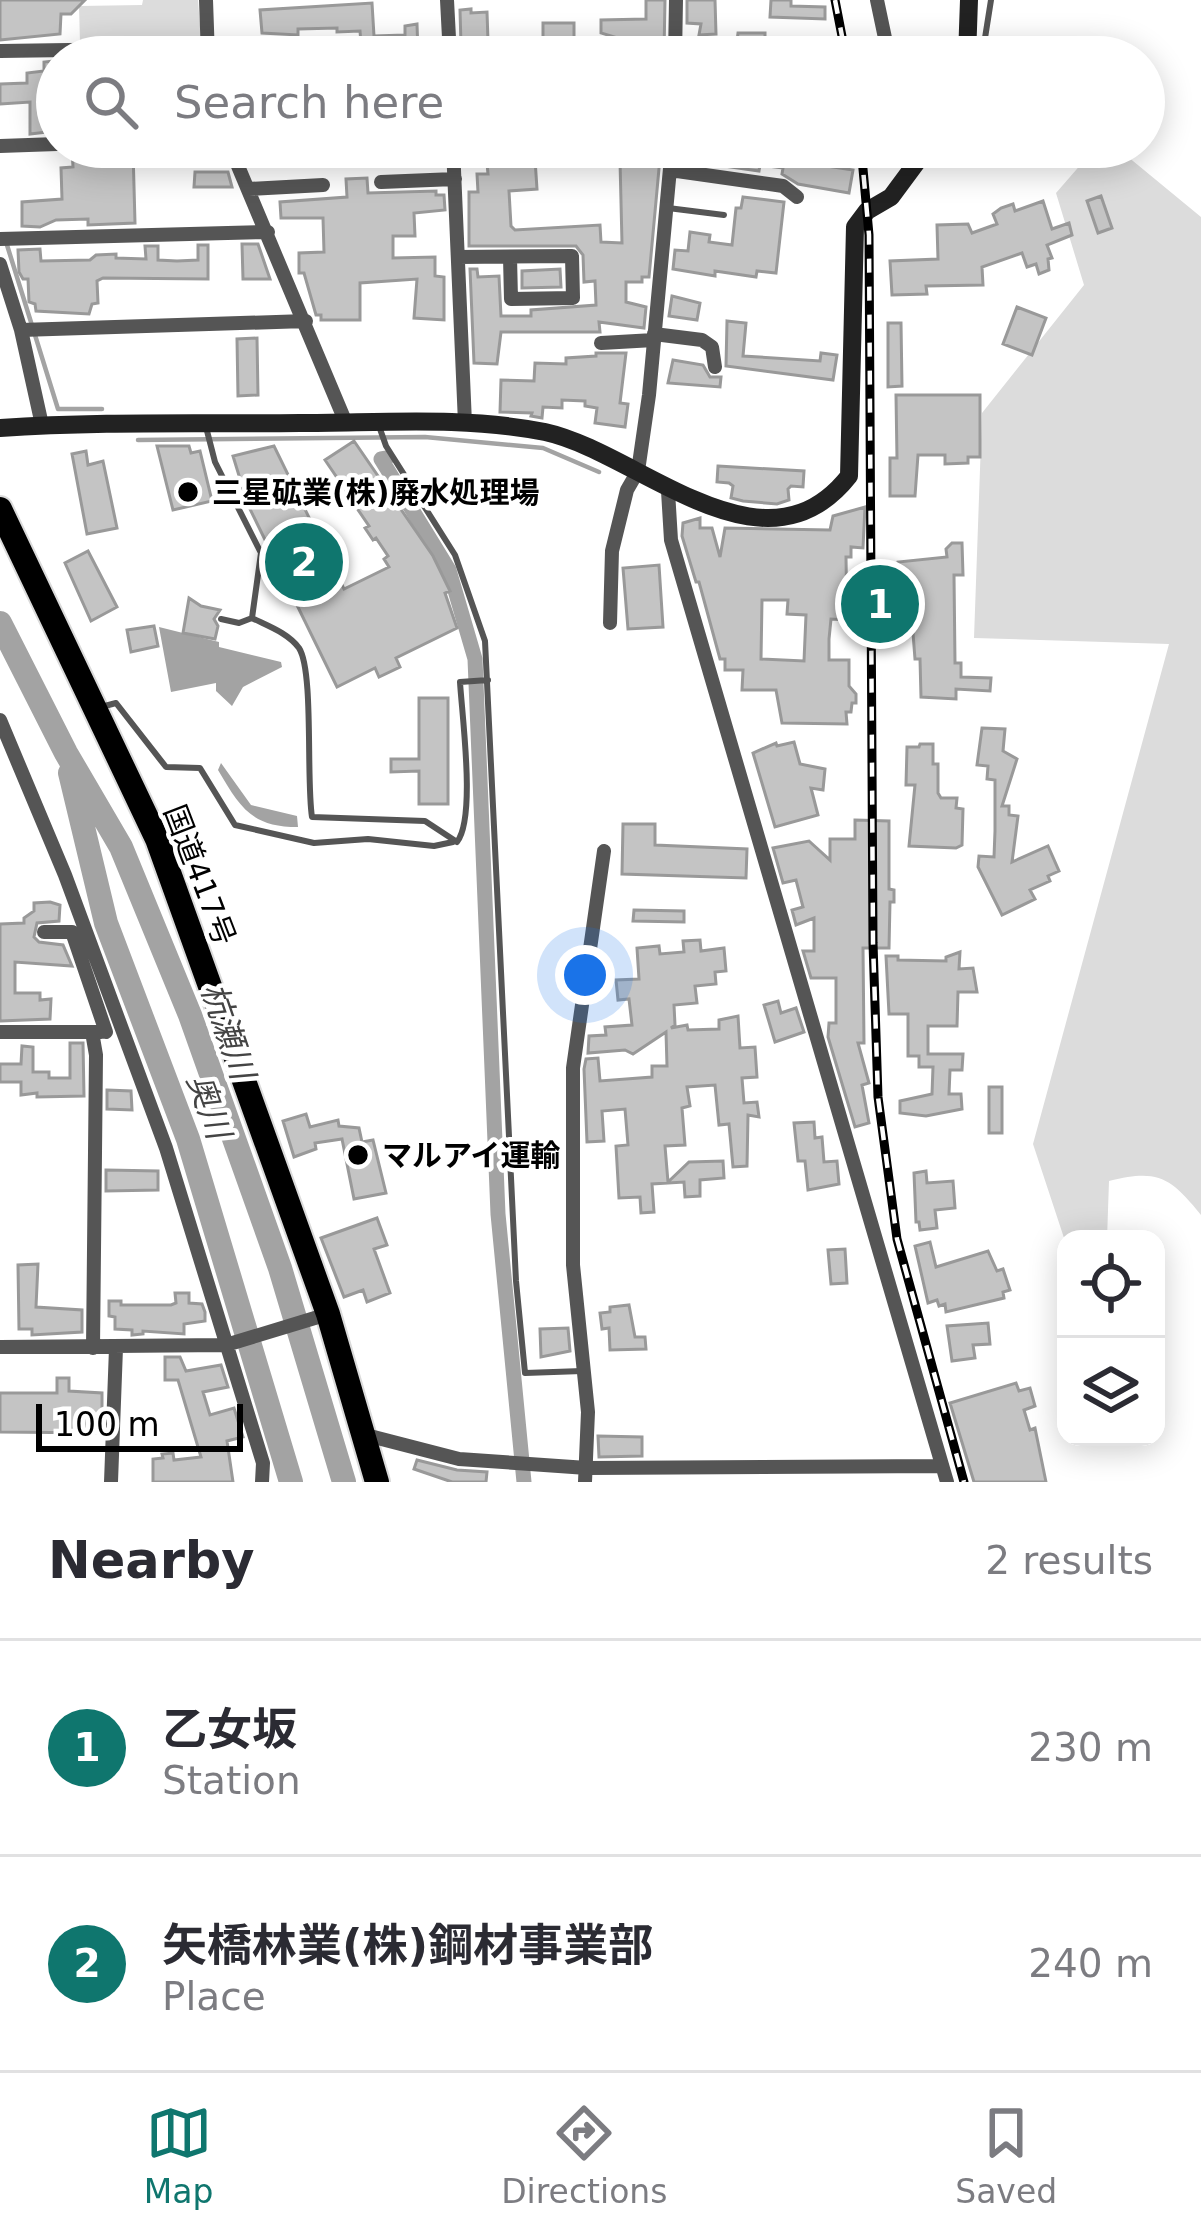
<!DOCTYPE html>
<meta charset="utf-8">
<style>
:root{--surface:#fff;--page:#f7f7f7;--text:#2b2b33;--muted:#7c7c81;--line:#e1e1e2;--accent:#0f766e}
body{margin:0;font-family:"DejaVu Sans","Noto Sans JP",sans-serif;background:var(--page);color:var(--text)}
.controls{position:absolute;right:36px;bottom:36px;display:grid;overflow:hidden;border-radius:24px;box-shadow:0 6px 30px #0003}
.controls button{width:108px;height:108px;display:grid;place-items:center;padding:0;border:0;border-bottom:3px solid var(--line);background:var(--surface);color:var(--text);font:60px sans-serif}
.scale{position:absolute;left:36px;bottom:30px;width:207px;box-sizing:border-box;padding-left:12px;border:6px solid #000;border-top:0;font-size:33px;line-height:42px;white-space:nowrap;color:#000;-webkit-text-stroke:9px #fff;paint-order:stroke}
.you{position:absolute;left:585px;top:975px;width:42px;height:42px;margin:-30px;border:9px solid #fff;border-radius:50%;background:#1a73e8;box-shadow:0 0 0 18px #1a73e833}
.badge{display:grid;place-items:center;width:78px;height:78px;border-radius:50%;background:var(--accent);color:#fff;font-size:39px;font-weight:700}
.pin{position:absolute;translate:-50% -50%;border:6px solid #fff;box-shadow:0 3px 12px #0006}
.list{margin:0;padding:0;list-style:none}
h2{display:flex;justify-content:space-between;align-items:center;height:156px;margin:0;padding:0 48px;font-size:51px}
h2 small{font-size:39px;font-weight:400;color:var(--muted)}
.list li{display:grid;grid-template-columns:78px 1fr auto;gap:36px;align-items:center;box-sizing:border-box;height:216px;padding:0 48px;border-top:3px solid var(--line)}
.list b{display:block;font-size:45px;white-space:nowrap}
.list p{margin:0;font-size:39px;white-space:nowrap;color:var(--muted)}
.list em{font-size:39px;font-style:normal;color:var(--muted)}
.icon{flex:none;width:66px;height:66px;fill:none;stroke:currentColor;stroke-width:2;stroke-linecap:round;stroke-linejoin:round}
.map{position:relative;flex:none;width:1201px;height:1482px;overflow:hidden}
.search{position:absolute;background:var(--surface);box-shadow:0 6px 30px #0003;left:36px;right:36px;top:36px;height:132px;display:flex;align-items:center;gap:30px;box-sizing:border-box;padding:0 42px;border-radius:66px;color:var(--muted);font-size:45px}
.sheet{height:588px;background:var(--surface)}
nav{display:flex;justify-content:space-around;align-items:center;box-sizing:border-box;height:168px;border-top:3px solid var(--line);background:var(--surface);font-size:33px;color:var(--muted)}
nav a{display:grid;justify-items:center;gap:6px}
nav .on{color:var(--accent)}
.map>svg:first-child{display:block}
</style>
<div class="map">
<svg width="1201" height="1482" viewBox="0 0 1201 1482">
<rect width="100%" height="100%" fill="#fff"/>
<path fill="#dcdcdc" d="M143,0H198L201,38L198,41L80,43L79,6L142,5Z
M1096,147H1116L1201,217V1215C1170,1177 1158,1169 1109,1181L1107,1239H1066V1244L1033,1144L1169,644L974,638L982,413L1084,285L1056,193Z"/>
<path fill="#a3a3a3" d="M159,627L219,642V647L281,662L282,667L243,687L232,706L216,691V683L171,692Z
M221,763L251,805L297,816L298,827C251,827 240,807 218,770Z"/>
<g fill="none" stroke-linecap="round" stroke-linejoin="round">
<path stroke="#a3a3a3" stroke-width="4.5" d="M7,245L58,409H102
M138,440L425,437L543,448L599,472"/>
<path stroke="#a3a3a3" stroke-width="15" d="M387,458L381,459L449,570L475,659L498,1214L524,1482"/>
<path stroke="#a3a3a3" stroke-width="24" d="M0,623L66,753L121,847L190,1015L280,1268L344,1482
M70,773L106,923L188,1139L291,1482"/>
</g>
<path fill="#c4c4c4" stroke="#999" stroke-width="3" fill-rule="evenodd" d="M0,0H85L71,14H61L60,34L0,40Z
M646,0H665L664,53H640L637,44L601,33V20L646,19Z
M687,0H715L716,34L699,35L701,24L687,23Z
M771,0H791V6L825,7V19L770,17Z
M372,3L374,36L405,35V26L417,24L418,53L362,57L360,31L337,32V28L298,29V35L262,33L260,10Z
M471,9V13L487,12L488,41L483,56H475V44L461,45L460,10Z
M543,23H574V38L543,39Z
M738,33H765V44L774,45L773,57H735Z
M55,61L56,93H49L55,107L56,131L30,134V102L0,104V84L27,83V73L44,71V62Z
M624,147H661L649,277H642V282H626V302L646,307L644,328L599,322L600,332H501L497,364L474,363L470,269H477L478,277L499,276L501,316H531V310L596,305L595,281L584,282L583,255L576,246H469V192H478L477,174H488L486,153L531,154L535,159L537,189L509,191L511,226L515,230L600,225L601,242L622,243L620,161H624Z
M683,147H723L772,155L773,148L796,151L794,161L853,170L849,193L798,184L782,174L783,168L760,165L759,171L682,160Z
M72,150H133L135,223L88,225V219L56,220L40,227L22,226V202L62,199L61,168L73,167Z
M195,172H228L232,187H194Z
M367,178L368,193L436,191V195H444L445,210L414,213L415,236H393V258L435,257V276L444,277V320L414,318L417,279L360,283V320H321V315H316L304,273H299V253L324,252L323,218H281L280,202L347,197L346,179Z
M1101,196L1112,228L1098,233L1087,201Z
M743,197L784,202L776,273L757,271L756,277L715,271V276L673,269L675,250L688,251L690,232L710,235L709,242L732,245L736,208H741Z
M1043,201L1052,229L1069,223L1072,235L1047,245L1052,258L1048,259L1049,270L1039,274L1036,264L1027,267L1022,253L982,267L983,285L926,286L927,294L892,295L890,261L938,259L937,225L968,224L972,233L997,224L993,214L1001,208L1013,204L1015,211Z
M242,244H258L270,279H243Z
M198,245H208V279L103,278L97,281L98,303L92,304L89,314L36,311L35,304L29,302L28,279H23L19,272L18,250L40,249L41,261L90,260L96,255L116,254V258L146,259L145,246H158V260L177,261L198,260Z
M560,269L561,287L522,288V271Z
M672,296L700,303L697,320L669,316Z
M1017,307L1046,318L1032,355L1003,344Z
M727,321L746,323L743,356L820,361L821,353L837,355L833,380L726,366Z
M888,323H901L902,386L888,387Z
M257,338L258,395L238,396L237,339Z
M596,353H626L620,403L628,404L625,427L595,423L597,408L585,406V401L562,400V408L543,407L542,418L531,416L532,413L500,412L501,380L534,381L535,363L566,364V358L596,356Z
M673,360L703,365L710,377H721L720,387L668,383Z
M896,395H980V457H968V463L945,464V455H918L915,496H890V458H897Z
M354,441L433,556L450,591L445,593L457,628L396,658L400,667L379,677L375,668L337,687L248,505L233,456L274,446L344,589L389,567L384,559L388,556L376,538L373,540L365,528L369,526L352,501L348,503L340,491L344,488L325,460Z
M157,446H189L191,453L200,451L212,501L173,510Z
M86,451L88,465L103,461L117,528L87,534L72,454Z
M718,466L804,471L803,487L791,486L788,489L789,500L777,504L743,501L731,498L733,486L729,483L717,482Z
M865,507L863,548L851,547V557H846L847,620L831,619L829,639V660H849V686L856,694V703H852L851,712H846L847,724L782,723L776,690H742L743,670H725V659H720L699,582H696L682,536L683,523L700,518V528H712L720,557L725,528L830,530L833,516ZM762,600H788L787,614L806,615L804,661L761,659Z
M952,543H962L963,575H954L955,663H961V677L991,678L990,691L956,689V699L921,697L920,659H915L911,607H897L898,562L947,557L946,549Z
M88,551L117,607L91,621L65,563Z
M659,565L663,627L628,629L623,568Z
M189,598L201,606L220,610L214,619L218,626L215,639L183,633Z
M154,626L158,646L131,652L127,630Z
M419,698H448V804H419V771L391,772V759H419Z
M982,728L1005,729L1003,751L1017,759L1002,806H1009V815L1018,816L1012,862L1048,846L1059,871L1048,876L1050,881L1030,890L1035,899L1002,915L978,867L979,856L994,857L995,831V780L987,779L988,766L977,765Z
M794,742L800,764L825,769L823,790L811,788L818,815L775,827L753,753L776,743L777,746Z
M920,744H933V764H938V793L941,798H957L956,808L963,809L962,845L956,848L909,846L915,785H906L907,747H919Z
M855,820L889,821V889L894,890V902H890L889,948H863L864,1043H858L869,1083L862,1085L869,1123L855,1127L828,1037L829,1023H836V978H811L803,951H814V918L796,925L792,910L803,907L796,880L783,883L773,848L809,841L830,860V839H855Z
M623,824H655V845L747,849L746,878L622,874Z
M50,902L60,905L59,921L37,923L34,937L39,942L63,945L72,966L15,962V993H40V1000L51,999L50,1019L0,1021V924L24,923V918L34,911V903Z
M634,910L684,911V922L633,921Z
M700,940L701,951L724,948L726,971L715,972L716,984L695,986L697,1003L674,1005L675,1025L671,1028L687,1025L688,1030L719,1029V1020L738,1016L740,1048L755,1047L757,1077L742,1078L744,1103L757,1102L759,1117L748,1115L747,1166L733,1167L729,1124L719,1125L715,1085L687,1087L690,1106L682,1108L685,1145L665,1146L668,1182L689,1162L723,1161L724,1178L700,1180V1196L685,1197L684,1182L652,1184L654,1212L641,1213L640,1197L619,1198L616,1146L628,1145L625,1109L602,1111L604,1141L587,1142L584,1069L586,1059L598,1058L600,1081L652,1077V1066H667L666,1032L633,1054L625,1050L588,1053L589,1036L606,1035L605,1027L632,1025L629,999L618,1000L616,980L639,979L637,948L659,946L660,954L684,952L683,941Z
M960,952L959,969L973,968L977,992H958L957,1026H928V1054H963L962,1070H950L949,1094H961L962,1109L926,1116L900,1113V1101L932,1094L933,1067H919V1056H908V1014H889L886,956H898V960L946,961V957Z
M778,1001L781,1013L796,1008L804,1032L775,1042L764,1005Z
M70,1043H83L84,1096L37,1097V1093L21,1095V1082H0V1064H21L22,1046L33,1047V1072H49V1078H70Z
M989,1087H1002V1133H989Z
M107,1090L131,1091L132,1110L107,1109Z
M306,1114L310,1127L338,1120L339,1126L359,1128L362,1142L373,1140L386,1193L354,1199L342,1139L315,1143L316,1149L294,1157L283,1121Z
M814,1122L815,1138L822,1137L824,1162L837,1161L839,1184L808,1190L805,1161H798L794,1123Z
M106,1170L158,1171V1190L106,1191Z
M926,1171L927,1183L953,1181L955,1208L935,1210L937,1228L920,1230L919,1222H916L914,1173Z
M377,1218L387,1245L374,1249L390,1293L367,1302L363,1290L344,1297L321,1238Z
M930,1242L936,1267L988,1251L997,1271L1003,1269L1010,1290L1003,1292L1004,1298L946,1312L945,1304L939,1306L937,1300L928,1303L915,1246Z
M845,1249L847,1283L831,1284L828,1250Z
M38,1264L36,1307L82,1310V1332L32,1335V1329H19L18,1265Z
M175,1293H189V1303L202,1304L205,1312V1321L184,1324V1334L143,1331V1334L132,1335V1330L115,1329V1317L109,1316V1301H121V1305H171L176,1303Z
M629,1305L635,1337H645L646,1349L610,1350L609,1328L602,1329L600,1313L610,1312V1307Z
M988,1323L990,1344L973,1345L975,1358L952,1361L947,1326Z
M568,1328L570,1351L541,1357L540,1329Z
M165,1357H180L186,1371L221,1365L228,1387L203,1392L210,1415L234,1408L243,1437L227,1441L233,1482H153V1459L163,1458L162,1454L173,1453L174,1460L201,1457L178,1380H165Z
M57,1378H69V1391L102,1393V1433L0,1432V1393H57Z
M1016,1383L1019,1391L1030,1388L1035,1406L1024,1410L1030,1430L1035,1428L1046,1482H974L950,1403Z
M598,1436L642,1437V1456L599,1457Z
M417,1460L457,1470L487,1472L486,1482H452L414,1469Z"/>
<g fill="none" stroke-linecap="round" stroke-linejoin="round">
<defs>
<path id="highway" d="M0,509L157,839L328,1314L377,1482"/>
</defs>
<use href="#highway" stroke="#dbdbdb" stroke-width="28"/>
<path stroke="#555" stroke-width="6" d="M675,47L691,40L725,57
M982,57L991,0
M668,208L724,215
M379,426L386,446L455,555L485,641L516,1281L525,1373L582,1371
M206,427L215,462L261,553L252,618L239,623L221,619
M252,618C268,626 288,633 299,648C314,671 306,780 312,817L425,821L457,842C476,818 462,716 460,682L488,680
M101,707L116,703L166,767L200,768L235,825L314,843L368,839L434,846L453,842"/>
<path stroke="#555" stroke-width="14" d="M206,0L208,57
M447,0L450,57
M877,0L889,57
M0,51L207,48
M493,51L617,48L630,57
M675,57L676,0
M0,146L57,144
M230,147L346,423
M453,147L465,423
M670,170L783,186L797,197
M381,182L455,179
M249,189L323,185
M0,239L268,232
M458,257L572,256L573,298L511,299L510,257
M0,264L21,330L42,425
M21,330L306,321
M654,334L702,340L712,347L715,367
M601,343L654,340
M668,491L671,540L947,1482
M610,623L612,551L627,490L638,471L649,395L672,147
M0,720L65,875L166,1148L263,1463L262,1482
M44,932H72L106,1032
M0,1032H101
M92,1032L96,1055L93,1348
M0,1347L226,1345L328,1314
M366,1435L459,1459L587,1468L942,1466
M111,1482L116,1348
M585,1482L588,1412L573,1265V1068L604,851"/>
<path stroke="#222" stroke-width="18" d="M967,57L969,0
M0,428C99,421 200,424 300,423C381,423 465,416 545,432C638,452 764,584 849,476L855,227L867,211L891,197L928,147"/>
<use href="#highway" stroke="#000" stroke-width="24"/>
<defs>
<path id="rail" d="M835,0L846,57
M861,147L869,235L873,943L878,1097L897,1239L964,1482"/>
</defs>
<use href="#rail" stroke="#000" stroke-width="9"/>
<use href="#rail" stroke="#fff" stroke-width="4.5" stroke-dasharray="14" stroke-linecap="butt"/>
</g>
<g fill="#000" stroke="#fff" stroke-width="4.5">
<circle cx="188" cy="492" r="12"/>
<circle cx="358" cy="1155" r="12"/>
</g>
<g text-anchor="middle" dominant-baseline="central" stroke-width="9" stroke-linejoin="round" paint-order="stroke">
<g font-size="30" font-weight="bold" fill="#000" stroke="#fff" text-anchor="start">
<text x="212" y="492">三星砿業(株)廃水処理場</text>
<text x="382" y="1155">マルアイ運輸</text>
</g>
<g font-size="30" fill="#000" stroke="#fff">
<text transform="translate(200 875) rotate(69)">国道417号</text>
</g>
<g font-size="33" font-style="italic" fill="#444" stroke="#fff">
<text transform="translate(228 1031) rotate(71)">杭瀬川</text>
<text transform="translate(209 1106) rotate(70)">奥川</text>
</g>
</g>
</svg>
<div class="controls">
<button><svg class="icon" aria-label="locate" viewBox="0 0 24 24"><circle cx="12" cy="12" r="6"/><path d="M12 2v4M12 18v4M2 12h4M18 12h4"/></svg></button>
<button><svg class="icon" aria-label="layers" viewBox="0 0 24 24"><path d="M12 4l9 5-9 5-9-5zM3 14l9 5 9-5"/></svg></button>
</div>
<div class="scale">100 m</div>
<div class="you"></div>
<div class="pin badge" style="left:880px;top:604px">1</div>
<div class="pin badge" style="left:304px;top:562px">2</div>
<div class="search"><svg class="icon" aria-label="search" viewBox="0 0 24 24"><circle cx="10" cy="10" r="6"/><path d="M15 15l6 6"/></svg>Search here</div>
</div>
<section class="sheet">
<h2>Nearby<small>2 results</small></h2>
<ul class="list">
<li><span class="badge">1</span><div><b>乙女坂</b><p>Station</p></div><em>230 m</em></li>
<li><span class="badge">2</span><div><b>矢橋林業(株)鋼材事業部</b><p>Place</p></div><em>240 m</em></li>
</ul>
</section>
<nav>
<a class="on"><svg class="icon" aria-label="map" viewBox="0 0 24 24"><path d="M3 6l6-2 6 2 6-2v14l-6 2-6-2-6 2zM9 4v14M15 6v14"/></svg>Map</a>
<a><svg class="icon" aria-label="directions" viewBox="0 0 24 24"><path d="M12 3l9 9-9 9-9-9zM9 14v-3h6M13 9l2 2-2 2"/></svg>Directions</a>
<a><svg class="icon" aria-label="saved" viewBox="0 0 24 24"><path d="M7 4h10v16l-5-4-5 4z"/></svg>Saved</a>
</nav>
